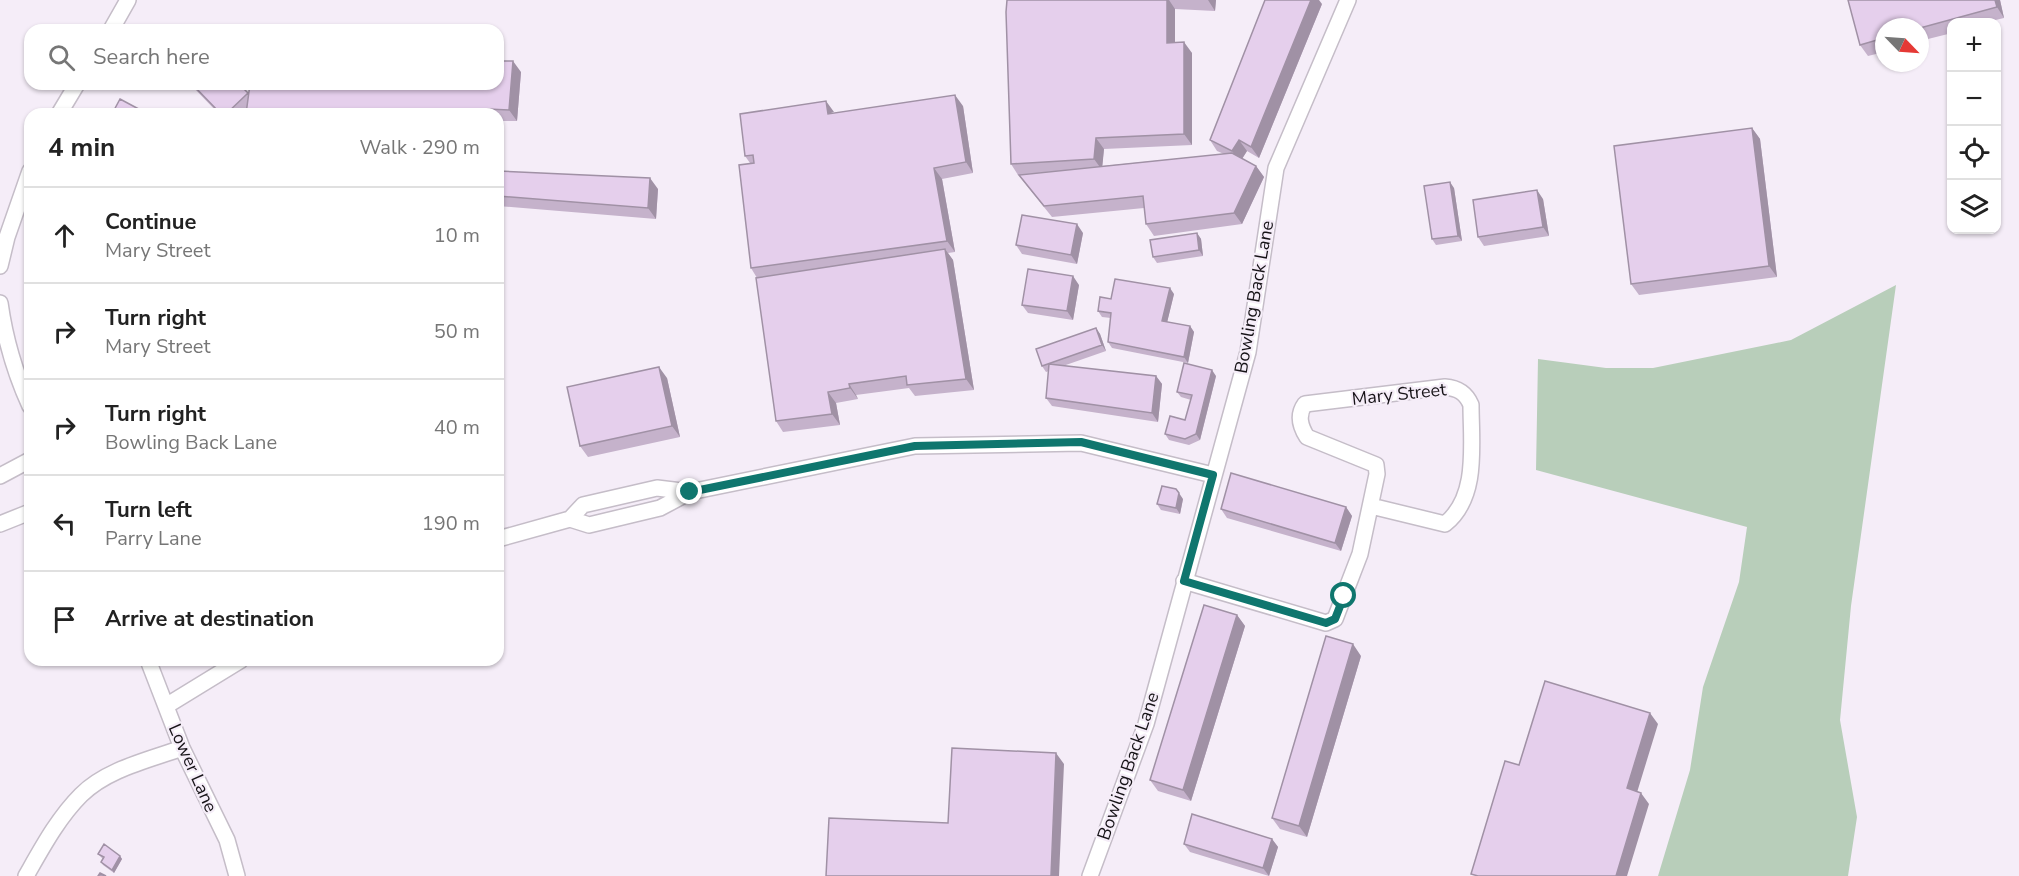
<!DOCTYPE html>
<meta charset="utf-8">
<style>
:root{--surface:#fff;--page:#f2f2f2;--text:#222;--muted:#767676;--line:#e0e0e0}
body{margin:0;font-family:"Nunito Sans",sans-serif;background:var(--page);color:var(--text)}
.controls{position:absolute;right:18px;top:18px;display:grid;overflow:hidden;border-radius:12px;box-shadow:0 2px 4px #0004}
.controls button{width:54px;height:54px;display:grid;place-items:center;padding:0;border:0;border-bottom:2px solid var(--line);background:var(--surface);color:var(--text);font:30px sans-serif}
.compass{position:absolute;left:1875px;top:18px;width:54px;height:54px;border-radius:50%;background:var(--surface);box-shadow:0 2px 4px #0004;rotate:115deg}
.stop{position:absolute;width:18px;height:18px;margin:-14px;border:4px solid #0f766e;border-radius:50%;background:#fff}
.stop.end{background:#0f766e;border-color:#fff;box-shadow:0 2px 6px #0008}
.list{margin:0;padding:0;list-style:none}
h2{display:flex;justify-content:space-between;align-items:center;height:78px;margin:0;padding:0 24px;font-size:26px}
h2 small{font-size:20px;font-weight:400;color:var(--muted)}
.list li{display:grid;grid-template-columns:39px 1fr auto;gap:18px;align-items:center;box-sizing:border-box;height:96px;padding:0 24px;border-top:2px solid var(--line)}
.list b{display:block;font-size:22px;white-space:nowrap}
.list p{margin:0;font-size:20px;white-space:nowrap;color:var(--muted)}
.list em{font-size:20px;font-style:normal;color:var(--muted)}
.icon{flex:none;width:33px;height:33px;fill:none;stroke:currentColor;stroke-width:2;stroke-linecap:round;stroke-linejoin:round}
.map{position:relative;flex:none;width:2019px;height:876px;overflow:hidden}
.search{position:absolute;background:var(--surface);box-shadow:0 2px 4px #0004;left:24px;top:24px;width:480px;height:66px;display:flex;align-items:center;gap:15px;box-sizing:border-box;padding:0 21px;border-radius:18px;color:var(--muted);font-size:22px}
.panel{position:absolute;background:var(--surface);box-shadow:0 2px 4px #0004;left:24px;top:108px;width:480px;height:558px;border-radius:18px}
.map>svg:first-child{display:block}
</style>
<div class="map">
<svg width="2019" height="876" viewBox="0 0 2019 876">
<rect width="100%" height="100%" fill="#f5edf8"/>
<path fill="#b8ceba" d="M1896,285L1851,606L1840,720L1857,817L1848,876H1658L1690,770L1703,687L1739,582L1747,527L1536,470L1538,359L1606,368H1653L1791,340Z"/>
<g fill="none" stroke-linecap="round" stroke-linejoin="round">
<defs>
<path id="street" d="M111,30L128,0
M59,114L77,84
M0,266L7,237L30,171
M0,303C5,339 15,373 30,406
M0,476L30,460
M570,519L589,525L660,508L690,492L915,446L1081,443L1213,475
M0,524L30,512
M498,539L570,519L583,505L657,488L690,492
M1184,581L1326,623L1335,619L1360,554L1377,474L1376,465L1307,437C1300,426 1297,415 1305,404L1445,387C1458,388 1466,393 1471,405C1471,444 1479,497 1445,524L1371,506
M148,660L182,748L227,840L237,876
M166,706L241,660
M26,876C42,848 58,818 81,795C107,769 149,760 182,748
M1090,876L1146,724L1248,352L1276,168L1348,0"/>
</defs>
<use href="#street" stroke="#c5bdc8" stroke-width="18"/>
<use href="#street" stroke="#fff" stroke-width="15"/>
</g>
<path fill="#c5b2cb" d="M1007,0H1216L1215,11L1175,9V42L1192,53V145L1104,149L1102,166L1224,154L1217,151L1210,140L1322,4L1259,158L1247,151L1242,159L1256,166L1264,177L1242,224L1154,236L1146,224L1144,208L1052,217L1027,186L1019,175H1018L1011,164Z
M1848,0H2000L2004,18L1987,22H1952V33L1920,41V27H1884V52L1868,56L1860,45Z
M521,72L517,121H498V114H246L247,108L241,114H219L190,84H239L249,94Z
M963,106L973,173L942,179L955,252L948,253L953,260L974,390L915,396L909,388L856,395L858,399L836,403L840,425L783,432L776,421L757,278L751,268L750,163L745,156L834,113Z
M1752,128L1760,139L1777,277L1639,295L1631,284Z
M498,171L658,189L656,219L498,206Z
M1454,188L1462,241L1436,245L1432,239Z
M1543,199L1549,236L1484,246L1478,237Z
M1083,233L1077,264L1022,254L1016,245Z
M1197,233L1201,239L1203,256L1157,263L1153,257Z
M1079,285L1073,320L1028,313L1022,305Z
M1174,294L1167,322L1190,326L1194,332L1188,363L1112,348L1108,342L1111,318L1102,317L1098,311L1111,299Z
M1096,328L1100,334L1106,351L1063,366L1156,376L1162,384L1158,422L1052,406L1046,398L1049,371L1046,372L1042,366Z
M1216,376L1200,440L1189,445L1169,440L1165,434L1185,420L1191,400L1181,397L1177,392Z
M667,378L680,437L588,457L580,446Z
M1183,499L1180,514L1161,510L1157,504Z
M1346,507L1352,516L1341,551L1227,518L1221,509Z
M1237,615L1245,626L1191,801L1158,791L1150,780Z
M1361,656L1307,837L1280,829L1272,818Z
M1272,839L1278,847L1269,876L1190,852L1184,844Z
M98,854L120,856L122,859L114,873L103,865L101,862L103,859Z"/>
<path fill="#a091a5" d="M1167,0H1169L1175,9V54L1167,43Z
M1208,0H1216L1215,11Z
M1311,0H1319L1322,4L1259,158L1251,147Z
M1995,0H2000L2004,18L1997,7Z
M1184,42L1192,53V145L1184,134Z
M513,61L521,72L517,121L509,110Z
M955,95L963,106L973,173L966,162Z
M826,101L834,112L828,114Z
M1752,128L1760,139L1777,277L1769,266Z
M1096,138L1104,149L1102,170L1094,159Z
M1239,140L1247,151L1240,162L1232,151Z
M1256,166L1264,177L1242,224L1234,213Z
M934,168L942,179L955,252L947,241Z
M650,178L658,189L656,219L648,208Z
M1450,182L1454,188L1462,241L1458,236Z
M1537,190L1543,199L1549,236L1543,227Z
M1077,224L1083,233L1077,264L1071,255Z
M1197,233L1201,239L1203,256L1199,250Z
M945,249L953,260L974,390L966,379Z
M1073,276L1079,285L1073,320L1067,311Z
M1170,288L1174,294L1166,327L1162,321Z
M1190,326L1194,332L1188,363L1184,357Z
M1096,328L1100,334L1106,351L1102,345Z
M659,367L667,378L680,437L672,426Z
M1212,370L1216,376L1200,440L1196,434Z
M1156,376L1162,384L1158,422L1152,413Z
M849,384L856,395L858,399L850,388Z
M828,392L836,403L840,425L832,414Z
M1179,493L1183,499L1180,514L1176,508Z
M1346,507L1352,516L1341,551L1335,543Z
M1237,615L1245,626L1191,801L1183,790Z
M1353,644L1361,656L1307,837L1299,826Z
M1650,713L1658,724L1635,799L1627,788Z
M1056,753L1064,764L1059,876H1051Z
M1641,793L1649,804L1627,876H1616Z
M1272,839L1278,847L1269,876L1263,868Z
M120,856L122,859L114,873L112,870Z"/>
<path fill="#e5cfec" stroke="#a091a5" stroke-width="1.5" d="M1007,0H1167V43L1184,42V134L1096,138L1094,159L1011,164L1006,12Z
M1265,0H1311L1251,147L1239,140L1232,151L1210,140Z
M1848,0H1995L1997,7L1920,28V27H1884V38L1860,45Z
M498,61H513L509,110L488,109V114H246L250,84H498Z
M192,84H239L248,93L226,114H221Z
M955,95L966,162L934,168L947,241L751,268L739,165L754,163L753,155L745,156L740,114L826,101L828,114Z
M120,99L148,114H112Z
M1752,128L1769,266L1631,284L1614,146Z
M1232,153L1256,166L1234,213L1146,224L1143,196L1044,206L1019,175Z
M498,171L650,178L648,208L498,196Z
M1450,182L1458,236L1432,239L1424,186Z
M1537,190L1543,227L1478,237L1473,200Z
M1022,215L1077,224L1071,255L1016,245Z
M1197,233L1199,250L1153,257L1150,240Z
M945,249L966,379L907,385L906,376L849,384L850,388L828,392L832,414L776,421L756,278Z
M1028,269L1073,276L1067,311L1022,305Z
M1115,279L1170,288L1162,321L1190,326L1184,357L1108,342L1111,313L1098,311L1100,297L1111,299Z
M1096,328L1102,345L1042,366L1036,349Z
M1184,363L1212,370L1196,434L1185,439L1165,434L1170,416L1185,420L1192,395L1177,392Z
M1049,364L1156,376L1152,413L1046,398Z
M659,367L672,426L580,446L567,387Z
M1231,473L1346,507L1335,543L1221,509Z
M1162,486L1176,489L1179,493L1176,508L1157,504Z
M1204,605L1237,615L1183,790L1150,780Z
M1326,636L1353,644L1299,826L1272,818Z
M1545,681L1650,713L1627,788L1641,793L1616,876H1478L1471,874L1505,761L1519,765Z
M952,748L1056,753L1051,876H826L829,818L948,823Z
M1192,814L1272,839L1263,868L1184,844Z
M104,844L120,856L112,870L101,862L104,857L98,854Z
M100,873L106,876H98Z"/>
<g fill="none" stroke-linecap="round" stroke-linejoin="round">
<path stroke="#0f766e" stroke-width="8" d="M690,492L915,446L1081,442L1213,475L1184,581L1326,623L1335,619L1344,596"/>
</g>
<g text-anchor="middle" dominant-baseline="central" stroke-width="4.5" stroke-linejoin="round" paint-order="stroke">
<g font-size="18" fill="#161317" stroke="#f5edf8">
<text transform="translate(1254 297) rotate(-80)">Bowling Back Lane</text>
<text transform="translate(1399 394) rotate(-6)">Mary Street</text>
<text transform="translate(1128 766) rotate(-71)">Bowling Back Lane</text>
<text transform="translate(193 768) rotate(66)">Lower Lane</text>
</g>
</g>
</svg>
<div class="controls">
<button>+</button>
<button>−</button>
<button><svg class="icon" aria-label="locate" viewBox="0 0 24 24"><circle cx="12" cy="12" r="6"/><path d="M12 2v4M12 18v4M2 12h4M18 12h4"/></svg></button>
<button><svg class="icon" aria-label="layers" viewBox="0 0 24 24"><path d="M12 4l9 5-9 5-9-5zM3 14l9 5 9-5"/></svg></button>
</div>
<svg class="compass" viewBox="-18 -18 36 36"><path d="M0-13l5 13h-10z" fill="#e53935"/><path d="M0 13l5-13h-10z" fill="#767676"/></svg>
<div class="stop" style="left:1344px;top:596px"></div>
<div class="stop end" style="left:690px;top:492px"></div>
<div class="search"><svg class="icon" aria-label="search" viewBox="0 0 24 24"><circle cx="10" cy="10" r="6"/><path d="M15 15l6 6"/></svg>Search here</div>
<section class="panel">
<h2>4 min<small>Walk · 290 m</small></h2>
<ul class="list">
<li><svg class="icon" aria-label="ahead" viewBox="0 0 24 24"><path d="M12 20V5M6 11l6-6 6 6"/></svg><div><b>Continue</b><p>Mary Street</p></div><em>10 m</em></li>
<li><svg class="icon" aria-label="right" viewBox="0 0 24 24"><path d="M7 20v-9h11M14 6l5 5-5 5"/></svg><div><b>Turn right</b><p>Mary Street</p></div><em>50 m</em></li>
<li><svg class="icon" aria-label="right" viewBox="0 0 24 24"><path d="M7 20v-9h11M14 6l5 5-5 5"/></svg><div><b>Turn right</b><p>Bowling Back Lane</p></div><em>40 m</em></li>
<li><svg class="icon" aria-label="left" viewBox="0 0 24 24"><path d="M17 20v-9H6M10 6l-5 5 5 5"/></svg><div><b>Turn left</b><p>Parry Lane</p></div><em>190 m</em></li>
<li><svg class="icon" aria-label="arrive" viewBox="0 0 24 24"><path d="M6 21V4h12l-3 4 3 4H6"/></svg><div><b>Arrive at destination</b></div></li>
</ul>
</section>
</div>
